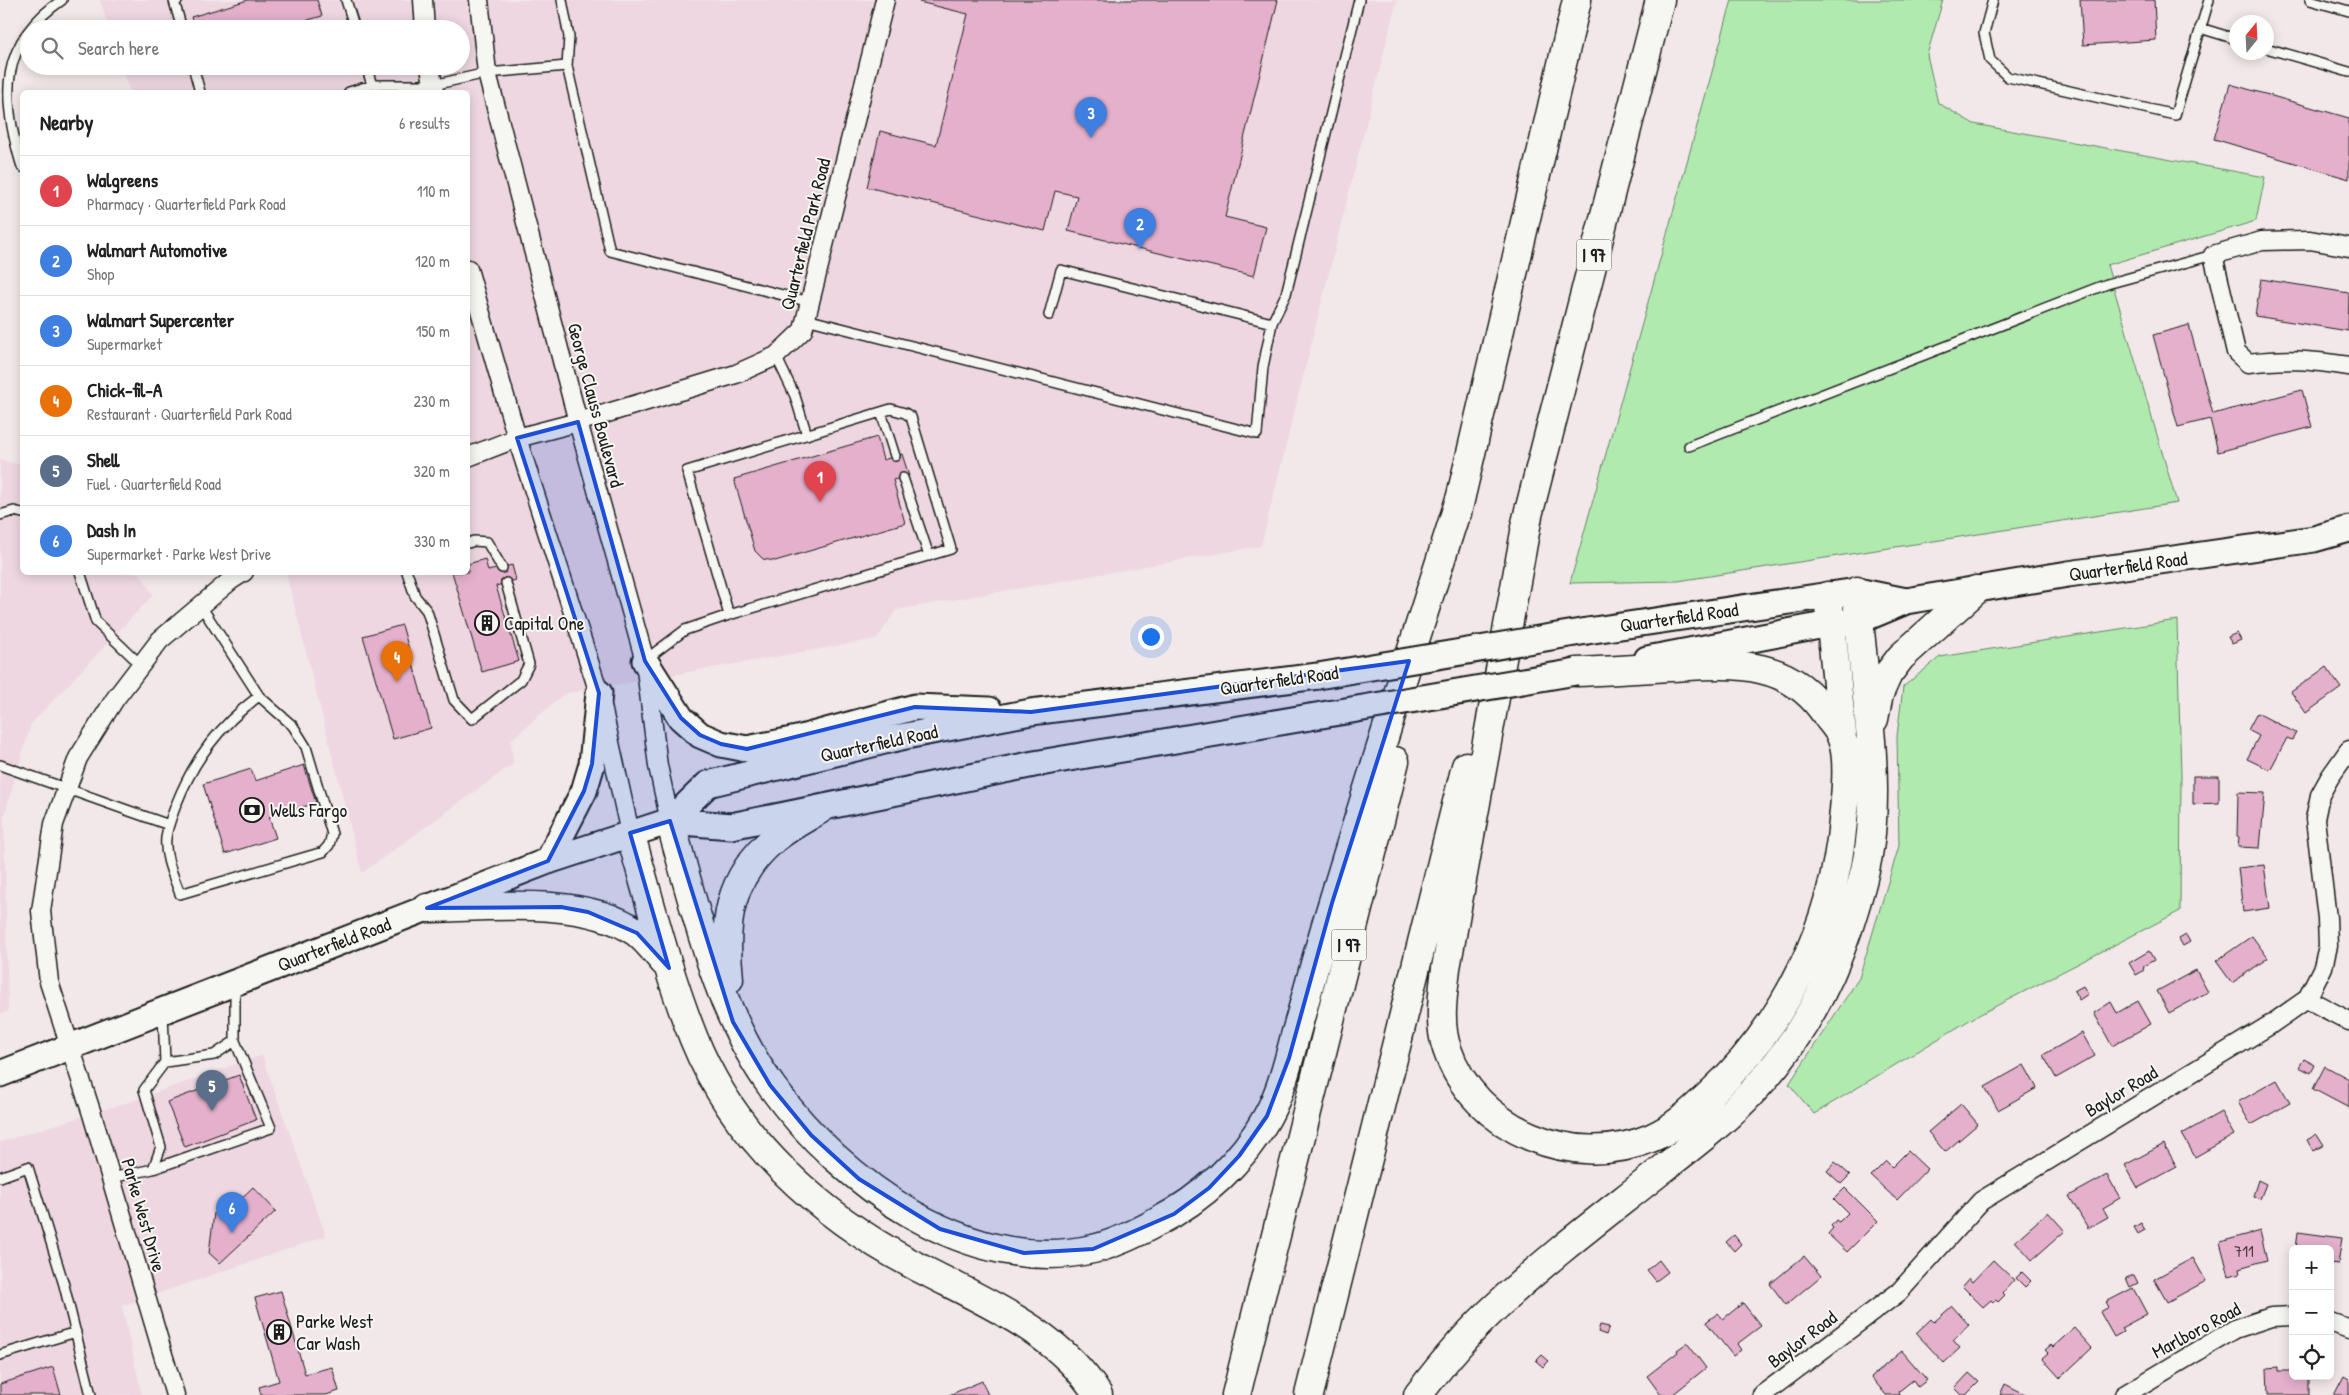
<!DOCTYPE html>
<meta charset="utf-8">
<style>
:root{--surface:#fff;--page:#f2f2f2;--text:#222;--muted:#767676;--line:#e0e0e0;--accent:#0b8043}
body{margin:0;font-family:"Patrick Hand",sans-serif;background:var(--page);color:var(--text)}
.controls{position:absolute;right:15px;bottom:15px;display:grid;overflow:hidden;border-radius:8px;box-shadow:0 2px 12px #0003}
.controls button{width:45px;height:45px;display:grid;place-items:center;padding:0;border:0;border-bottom:1px solid var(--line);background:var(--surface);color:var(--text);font:25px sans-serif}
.compass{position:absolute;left:2229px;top:15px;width:45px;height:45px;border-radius:50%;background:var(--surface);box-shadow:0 2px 12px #0003;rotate:18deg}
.you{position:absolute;left:1150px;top:636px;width:18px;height:18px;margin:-12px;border:4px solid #fff;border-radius:50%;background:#1a73e8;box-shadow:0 0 0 8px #1a73e833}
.badge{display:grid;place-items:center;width:32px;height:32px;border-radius:50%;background:var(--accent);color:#fff;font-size:16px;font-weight:700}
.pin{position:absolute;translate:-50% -41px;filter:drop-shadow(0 1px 2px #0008)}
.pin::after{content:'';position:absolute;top:26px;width:18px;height:15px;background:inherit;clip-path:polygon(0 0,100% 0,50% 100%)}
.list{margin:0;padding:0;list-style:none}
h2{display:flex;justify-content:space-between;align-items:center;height:65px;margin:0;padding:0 20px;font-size:21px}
h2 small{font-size:16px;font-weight:400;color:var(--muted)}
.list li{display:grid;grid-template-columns:32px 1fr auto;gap:15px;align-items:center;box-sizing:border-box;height:70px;padding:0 20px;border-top:1px solid var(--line)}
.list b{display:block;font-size:19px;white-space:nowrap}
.list p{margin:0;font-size:16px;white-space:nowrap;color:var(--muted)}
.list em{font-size:16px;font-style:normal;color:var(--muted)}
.icon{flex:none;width:28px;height:28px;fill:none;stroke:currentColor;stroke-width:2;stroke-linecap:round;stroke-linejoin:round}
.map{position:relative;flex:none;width:2349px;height:1395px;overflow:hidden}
.search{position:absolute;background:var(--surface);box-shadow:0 2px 12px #0003;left:20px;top:20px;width:450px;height:55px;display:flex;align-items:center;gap:12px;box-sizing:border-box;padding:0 18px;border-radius:28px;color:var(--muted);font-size:19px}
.panel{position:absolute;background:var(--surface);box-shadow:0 2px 12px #0003;left:20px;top:90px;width:450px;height:485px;border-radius:8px}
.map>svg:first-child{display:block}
</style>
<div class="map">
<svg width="2349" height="1395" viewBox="0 0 2349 1395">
<rect width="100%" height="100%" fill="#f2e8ea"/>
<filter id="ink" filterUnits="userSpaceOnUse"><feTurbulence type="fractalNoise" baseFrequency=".02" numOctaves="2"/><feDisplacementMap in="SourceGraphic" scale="10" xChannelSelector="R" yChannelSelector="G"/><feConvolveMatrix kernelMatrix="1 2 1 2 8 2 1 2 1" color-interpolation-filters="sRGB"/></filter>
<g filter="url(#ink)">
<path fill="#eed7e1" d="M100,0H1397L1261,546L896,610L877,639L564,694L511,740L513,764L362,873L286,573L468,572V92H130L122,66H461V29H109Z
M0,460L22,465V572L140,573L153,595L31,724L4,817L8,1012L0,1014Z
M262,1055L326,1236L122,1306L142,1395H0V1142L132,1101Z"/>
<path fill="#b0eaaf" stroke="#668366" d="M1732,0H1943L1927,55L1938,103L1974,124L2265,177L2256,221L2107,265L2177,503L1678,581L1570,583Z
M2177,620L2181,776L2180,911L1973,1018L1814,1114L1789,1084L1859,978L1899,846L1897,736L1903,687L1940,657Z"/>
<path fill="#e4b0cc" stroke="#1c1c1c" d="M248,0H317L322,16L278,29H195L191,17Z
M920,0H1278L1225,217L1266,227L1254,276L1068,231L1077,196L1055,191L1045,231L867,187L880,131L936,145L968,14L919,2Z
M2080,0H2154L2156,40L2083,45Z
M2230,84L2349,118V179L2214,139Z
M2261,279L2349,293L2348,331L2255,316Z
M2189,325L2213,414L2302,390L2312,427L2218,452L2210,419L2178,427L2153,335Z
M877,437L883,460L902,454L909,476L893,480L905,523L775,561L763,559L755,551L734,479Z
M485,559L488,571L512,565L516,580L496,586L519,661L482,672L452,572H468V564Z
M402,625L431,728L393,739L363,636Z
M2237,633L2241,640L2232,644L2228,637Z
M2326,667L2341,688L2306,713L2291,692Z
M2257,713L2296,733L2292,740L2287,738L2270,770L2247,759L2259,736L2248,730Z
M304,765L316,803L269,817L276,838L225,854L203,784L251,769L255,781Z
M2193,776H2219V803L2193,804Z
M2238,792L2265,793L2260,848L2238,847L2239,837L2237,836Z
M2264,865L2270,908L2243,912L2238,868Z
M2186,935L2190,942L2183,946L2179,939Z
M2252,936L2268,958L2232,983L2216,961Z
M2149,951L2154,960L2144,966L2143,971L2136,975L2129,963Z
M2196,970L2208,992L2169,1013L2157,991Z
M2083,986L2088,994L2079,1000L2074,991Z
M2138,1001L2151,1024L2112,1046L2094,1013L2111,1002L2117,1013Z
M2082,1033L2095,1056L2056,1078L2043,1055Z
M2304,1059L2315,1065L2311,1073L2299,1067Z
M2024,1065L2037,1088L1998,1110L1985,1087Z
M2325,1066L2349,1079V1108L2313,1089Z
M239,1075L256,1120L185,1147L167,1102Z
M2277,1080L2290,1103L2251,1125L2238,1102Z
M1961,1104L1978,1124L1945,1152L1928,1132Z
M2221,1112L2234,1135L2195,1157L2182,1134Z
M2317,1134L2324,1145L2313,1151L2307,1140Z
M2164,1144L2177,1167L2138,1188L2125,1165Z
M1908,1151L1927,1169L1897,1200L1871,1176L1886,1161L1892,1167Z
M1835,1162L1850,1175L1841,1184L1827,1171Z
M2107,1175L2120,1198L2103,1208L2108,1217L2088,1228L2069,1196Z
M2258,1180L2266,1184L2260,1199L2253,1196Z
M253,1187L276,1211L220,1263L209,1253L214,1213L222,1206L231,1208Z
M1845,1188L1878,1221L1847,1252L1828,1234L1833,1228L1831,1226L1836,1220L1839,1222L1848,1213L1834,1199Z
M2048,1212L2065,1231L2032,1260L2015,1241Z
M2141,1223L2145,1230L2138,1234L2134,1227Z
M2260,1231L2267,1260L2239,1268L2240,1273L2229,1276L2220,1242Z
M2298,1232L2342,1238L2338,1264L2330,1263V1249H2296Z
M1734,1235L1741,1244L1734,1251L1726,1242Z
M1804,1256L1821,1276L1786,1305L1770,1284Z
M2193,1258L2206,1281L2167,1302L2154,1279Z
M1659,1260L1668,1272L1656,1281L1647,1270Z
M1993,1260L2014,1280L2006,1289L2003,1293L2005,1295L1998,1302L1996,1300L1993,1302L1991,1300L1983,1307L1962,1286L1969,1278L1972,1282Z
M2022,1272L2031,1281L2025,1287L2016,1278Z
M2134,1275L2138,1283L2130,1287L2126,1278Z
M2133,1288L2147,1314L2121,1328L2123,1332L2114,1337L2100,1312L2109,1307L2106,1302Z
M281,1291L305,1374L332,1367L339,1391L326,1395H261L259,1387L279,1381L255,1298Z
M1743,1303L1761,1326L1737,1344L1741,1350L1733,1356L1706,1322L1718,1313L1723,1319Z
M1952,1306L1969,1325L1953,1340L1960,1348L1944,1363L1916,1333L1931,1319L1934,1322Z
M1600,1325L1609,1327L1606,1335L1598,1332Z
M2074,1328L2092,1348L2060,1378L2042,1358L2048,1353L2045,1350L2051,1345L2053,1347Z
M1687,1343L1706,1368L1672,1395H1661L1647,1376L1678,1352L1677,1350Z
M1902,1351L1927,1380L1918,1387L1913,1380L1898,1392L1899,1395H1886L1871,1377Z
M1542,1355L1549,1361L1543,1367L1536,1361Z
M53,1367L61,1395H0V1384Z
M2278,1367V1371H2293V1376H2309V1395H2268L2267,1368Z
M1969,1373L1979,1382L1966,1395H1962L1955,1388Z
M2344,1376L2349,1379V1395H2334Z
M982,1381L988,1395H949Z
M2005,1384L2027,1395H2000Z"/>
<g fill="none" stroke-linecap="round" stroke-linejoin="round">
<defs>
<path id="lane" d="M178,0L174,1L182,29
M346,0L355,29
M562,0L569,37L567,66L610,251L810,302
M1993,0L1984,33L1990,60L2008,77L2175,115L2209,0
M2310,0L2349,11
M2200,28L2236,39
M2266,48L2349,72
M193,66L200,92
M366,66L372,85
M349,92L372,85H433L487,73L567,66
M22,167C0,95 0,42 62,0
M1049,315L1061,270L1272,323
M806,319L1257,434L1263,367L1272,323L1286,294L1359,0
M776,356L795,396L807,435
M891,409L905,413L911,417L951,549L729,615L687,471Z
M881,412L895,456
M1689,446L2107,284L2213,255
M903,478L929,556
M0,515L14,511L22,513
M468,543L474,541L487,542L502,568
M80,572L96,622L141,665
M407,572L415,596L427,611L454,700L472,719L521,680L529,664L506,583
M201,606L259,696L293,726L306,747L332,834L329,845L323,852L180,894C174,877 164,857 166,838C167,827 172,816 176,805C194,759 219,726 259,696
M645,660L685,630L729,615
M0,765L169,825
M165,1062L214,1055L235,1041V985
M153,1169L271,1128L235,1041
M0,1177L28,1167L64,1285L91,1395
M111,1178L153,1169L161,1147L144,1090L165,1062L163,1013
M0,1355L76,1332"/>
<path id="street" d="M423,0L425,29
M479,0L487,73L578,422L645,661L658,766L670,821
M430,66L434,92
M2349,247L2310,240L2262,241L2213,255L2236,352L2248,363C2287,358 2310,360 2349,366
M468,269L517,438L599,693L630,833
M468,457L517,438L578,422L736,374L776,356L803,330L885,0
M2307,999L2349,1021
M2330,1322L2349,1329
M175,1395L92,1114L49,982L41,911L54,824L78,758L115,699L160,640L230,581L244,572
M1762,1395L1899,1292L1981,1201L2270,1025L2307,999L2323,967L2328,946L2327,918L2315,819L2320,795L2330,777L2349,750
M2124,1395L2235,1329L2271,1317L2293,1316"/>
<path id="secondary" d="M1587,631L1857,591L1906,601
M1647,659L1830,624L1858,621L1906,601L2068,574L2314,539L2349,529
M645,661L681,718L700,735L721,744L747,749L797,739L915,707L989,710
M670,821L708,784L901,737L1031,712L1318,676
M548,861L584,791L592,764L599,693
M0,1074L548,861L670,821L731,826L1034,764L1310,717"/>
<path id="highway" d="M1529,510L1446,968C1443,994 1438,1023 1447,1049C1474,1130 1574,1171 1651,1138C1673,1129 1691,1112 1708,1096C1785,1026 1834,924 1843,821C1845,799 1850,759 1842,739C1840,731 1832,723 1827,716C1789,657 1731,664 1669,667C1638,669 1607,671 1576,672
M1457,513L1577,0
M1525,527L1660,0
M1828,596L1842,733
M1874,719L1879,694L1888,674L1901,657L1976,590
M670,821C696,910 716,1010 772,1087C841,1182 969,1277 1093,1249C1115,1244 1137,1233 1157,1222C1202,1199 1243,1161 1267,1117C1281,1092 1288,1063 1295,1036C1308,991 1319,946 1333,902C1374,766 1418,631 1461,496
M630,833C650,901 667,972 694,1039C734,1138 819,1215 912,1264C977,1299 1057,1329 1098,1395
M427,908C487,907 587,896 636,932C647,940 656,953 665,963
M729,979C723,923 728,878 774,839C787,828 804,819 819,810
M1236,1395L1395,761
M1309,1395L1466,766
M1418,1395C1443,1362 1469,1331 1500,1303C1552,1254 1609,1212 1664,1168C1695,1144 1727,1119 1754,1090C1797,1044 1828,988 1848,929C1858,898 1868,866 1871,833C1879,754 1861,670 1857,591"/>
</defs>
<use href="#lane" stroke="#1c1c1c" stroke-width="12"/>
<use href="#street" stroke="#1c1c1c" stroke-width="21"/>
<use href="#secondary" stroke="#1c1c1c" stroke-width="29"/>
<use href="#highway" stroke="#1c1c1c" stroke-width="31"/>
<use href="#lane" stroke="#f6f6f2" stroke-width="9"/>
<use href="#street" stroke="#f6f6f2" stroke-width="18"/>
<use href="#secondary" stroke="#f6f6f2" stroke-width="25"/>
<use href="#highway" stroke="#f6f6f2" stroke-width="28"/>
<defs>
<path id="secondary-bridge" d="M1318,676L1587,631
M1310,717L1576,672"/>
</defs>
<use href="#secondary-bridge" stroke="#1c1c1c" stroke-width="29" stroke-linecap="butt"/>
<use href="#secondary-bridge" stroke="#f6f6f2" stroke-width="25"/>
</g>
</g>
<path fill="#1d4ed8" fill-opacity="0.2" stroke="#1d4ed8" stroke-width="4" stroke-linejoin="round" d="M578,422L645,661L681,718L700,735L721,744L747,749L915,707L1031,712L1409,661L1332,903L1289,1058L1267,1116L1239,1156L1209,1188L1174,1214L1093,1249L1024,1253L940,1229L859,1179L811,1135L770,1085L733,1022L670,821L630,833L669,968L637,933L588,912L561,907L427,908L548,861L584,791L592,764L599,693L517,438Z"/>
<defs>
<symbol id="building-ring" viewBox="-11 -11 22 22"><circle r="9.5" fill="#f6f6f2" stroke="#1c1c1c" stroke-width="1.5"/><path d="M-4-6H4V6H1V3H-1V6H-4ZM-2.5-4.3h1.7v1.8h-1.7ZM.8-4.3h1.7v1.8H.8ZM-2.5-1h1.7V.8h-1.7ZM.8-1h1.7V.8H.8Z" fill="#1c1c1c"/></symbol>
<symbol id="bank-ring" viewBox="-11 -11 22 22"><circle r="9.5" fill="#f6f6f2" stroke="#1c1c1c" stroke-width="1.5"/><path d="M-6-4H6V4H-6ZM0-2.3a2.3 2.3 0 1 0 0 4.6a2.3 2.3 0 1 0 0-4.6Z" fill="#1c1c1c"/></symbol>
</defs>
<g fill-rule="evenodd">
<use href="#building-ring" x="473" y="609" width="28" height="28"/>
<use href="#bank-ring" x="238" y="796" width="28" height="28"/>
<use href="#building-ring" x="265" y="1318" width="28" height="28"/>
</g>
<g text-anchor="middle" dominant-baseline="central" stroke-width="4" stroke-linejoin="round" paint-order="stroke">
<g font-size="16" fill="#4e4148">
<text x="2244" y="1251">711</text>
</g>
<g fill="#f6f6f2" stroke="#5d5d5c" stroke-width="1">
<rect x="1576.5" y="239.5" width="35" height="31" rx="4"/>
<rect x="1331.5" y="929.5" width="35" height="31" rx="4"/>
</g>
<g font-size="18" font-weight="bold" fill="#1c1c1c">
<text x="1594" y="255">I 97</text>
<text x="1349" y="945">I 97</text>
</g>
<g font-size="19" fill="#1c1c1c" stroke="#f6f6f2">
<text transform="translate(805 234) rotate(-76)">Quarterfield Park Road</text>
<text transform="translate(596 405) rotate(75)">George Clauss Boulevard</text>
<text transform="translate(2128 566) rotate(-8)">Quarterfield Road</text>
<text transform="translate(1679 617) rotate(-8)">Quarterfield Road</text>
<text transform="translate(1279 680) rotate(-8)">Quarterfield Road</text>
<text transform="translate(879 743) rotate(-12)">Quarterfield Road</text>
<text transform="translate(334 944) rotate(-21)">Quarterfield Road</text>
<text transform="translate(2121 1091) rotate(-31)">Baylor Road</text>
<text transform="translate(144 1215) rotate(74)">Parke West Drive</text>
<text transform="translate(2196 1330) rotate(-28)">Marlboro Road</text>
<text transform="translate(1802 1339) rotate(-37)">Baylor Road</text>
</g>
<g font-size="19" fill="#1c1c1c" stroke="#f6f6f2" text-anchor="start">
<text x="504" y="623">Capital One</text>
<text x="270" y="810">Wells Fargo</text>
<text x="296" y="1321">Parke West<tspan x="296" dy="22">Car Wash</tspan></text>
</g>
</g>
</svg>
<div class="controls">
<button>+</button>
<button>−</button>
<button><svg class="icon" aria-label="locate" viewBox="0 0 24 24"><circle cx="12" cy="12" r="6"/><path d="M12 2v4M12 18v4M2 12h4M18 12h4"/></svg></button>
</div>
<svg class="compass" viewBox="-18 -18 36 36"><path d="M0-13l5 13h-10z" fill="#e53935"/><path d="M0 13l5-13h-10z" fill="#767676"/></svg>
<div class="you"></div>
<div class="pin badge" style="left:820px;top:502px;background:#e0444e">1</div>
<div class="pin badge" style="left:1140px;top:249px;background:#3f7fe0">2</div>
<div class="pin badge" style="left:1091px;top:138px;background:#3f7fe0">3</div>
<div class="pin badge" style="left:397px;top:682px;background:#e8710a">4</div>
<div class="pin badge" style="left:212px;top:1111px;background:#5c6f8a">5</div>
<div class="pin badge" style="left:232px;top:1233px;background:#3f7fe0">6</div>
<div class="search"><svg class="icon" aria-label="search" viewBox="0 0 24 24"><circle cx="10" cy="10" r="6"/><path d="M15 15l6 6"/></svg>Search here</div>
<section class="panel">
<h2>Nearby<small>6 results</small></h2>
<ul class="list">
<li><span class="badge" style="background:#e0444e">1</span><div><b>Walgreens</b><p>Pharmacy · Quarterfield Park Road</p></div><em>110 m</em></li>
<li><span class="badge" style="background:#3f7fe0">2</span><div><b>Walmart Automotive</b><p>Shop</p></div><em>120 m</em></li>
<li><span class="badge" style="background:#3f7fe0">3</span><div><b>Walmart Supercenter</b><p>Supermarket</p></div><em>150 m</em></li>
<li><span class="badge" style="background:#e8710a">4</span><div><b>Chick-fil-A</b><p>Restaurant · Quarterfield Park Road</p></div><em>230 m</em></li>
<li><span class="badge" style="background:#5c6f8a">5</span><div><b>Shell</b><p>Fuel · Quarterfield Road</p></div><em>320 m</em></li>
<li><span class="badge" style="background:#3f7fe0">6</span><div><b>Dash In</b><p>Supermarket · Parke West Drive</p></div><em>330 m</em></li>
</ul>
</section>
</div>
